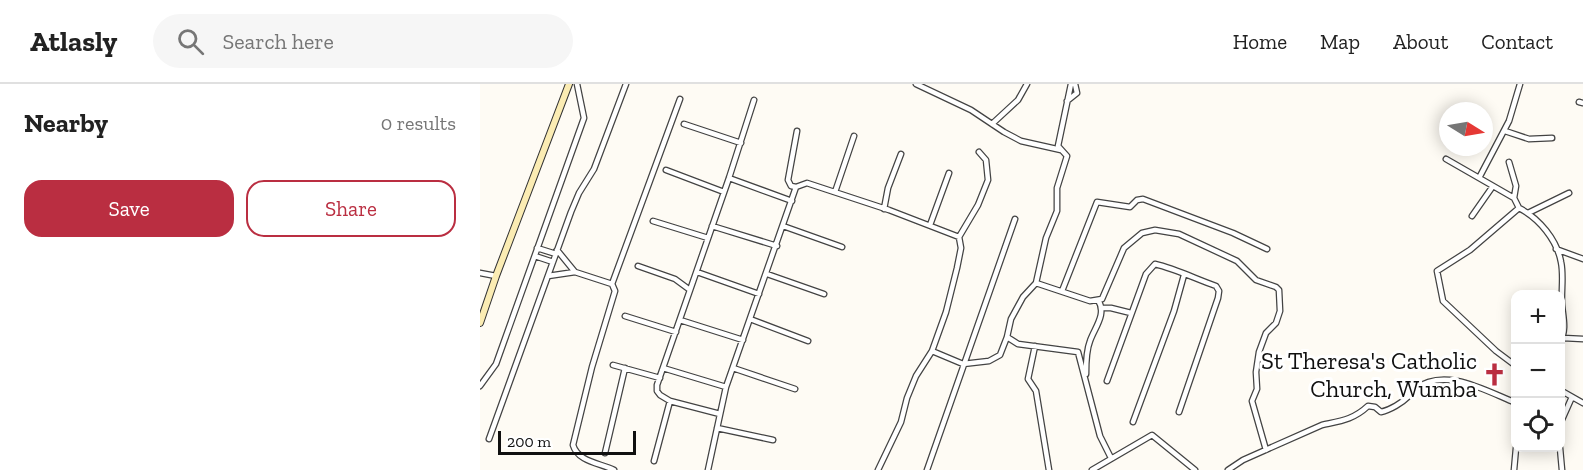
<!DOCTYPE html>
<meta charset="utf-8">
<style>
:root{--surface:#fff;--page:#f6f6f6;--text:#222;--muted:#767676;--line:#e0e0e0;--accent:#ba2e41}
body{margin:0;font-family:"Zilla Slab",serif;background:var(--page);color:var(--text)}
.controls{position:absolute;right:18px;bottom:18px;display:grid;overflow:hidden;border-radius:12px;box-shadow:0 3px 15px #0003}
.controls button{width:54px;height:54px;display:grid;place-items:center;padding:0;border:0;border-bottom:2px solid var(--line);background:var(--surface);color:var(--text);font:30px sans-serif}
.compass{position:absolute;left:959px;top:18px;width:54px;height:54px;border-radius:50%;background:var(--surface);box-shadow:0 3px 15px #0003;rotate:101deg}
.scale{position:absolute;left:18px;bottom:15px;width:138px;box-sizing:border-box;padding-left:6px;border:3px solid #101010;border-top:0;font-size:16px;line-height:21px;white-space:nowrap;color:#101010;-webkit-text-stroke:4px #fff;paint-order:stroke}
.list{margin:0;padding:0;list-style:none}
h2{display:flex;justify-content:space-between;align-items:center;height:78px;margin:0;padding:0 24px;font-size:26px}
h2 small{font-size:20px;font-weight:400;color:var(--muted)}
.actions{display:flex;gap:12px;padding:18px 24px}
.actions a{flex:1;padding:14px 0;border:2px solid var(--accent);border-radius:18px;text-align:center;font-size:21px;color:var(--accent)}
.actions .main{background:var(--accent);color:#fff}
.icon{flex:none;width:33px;height:33px;fill:none;stroke:currentColor;stroke-width:2;stroke-linecap:round;stroke-linejoin:round}
.map{position:relative;flex:none;width:1103px;height:386px;overflow:hidden}
header{display:flex;align-items:center;gap:36px;box-sizing:border-box;height:84px;padding:0 30px;background:var(--surface);border-bottom:2px solid var(--line)}
header strong{font-size:28px}
nav{display:flex;gap:33px;margin-inline-start:auto;font-size:21px}
.search{width:420px;height:54px;background:var(--page);display:flex;align-items:center;gap:15px;box-sizing:border-box;padding:0 21px;border-radius:33px;color:var(--muted);font-size:22px}
main{display:flex}
aside{flex:1;background:var(--surface)}
.map>svg:first-child{display:block}
</style>
<header>
<strong>Atlasly</strong>
<div class="search"><svg class="icon" aria-label="search" viewBox="0 0 24 24"><circle cx="10" cy="10" r="6"/><path d="M15 15l6 6"/></svg>Search here</div>
<nav><a>Home</a><a>Map</a><a>About</a><a>Contact</a></nav>
</header>
<main>
<aside>
<h2>Nearby<small>0 results</small></h2>
<ul class="list">
</ul>
<div class="actions"><a class="main">Save</a><a>Share</a></div>
</aside>
<div class="map">
<svg width="1103" height="386" viewBox="0 0 1103 386">
<rect width="100%" height="100%" fill="#fefbf4"/>
<g fill="none" stroke-linecap="round" stroke-linejoin="round">
<defs>
<path id="street" d="M436,0L491,26L524,48L541,57L581,66
M587,17L597,9L595,0
M1099,18L1103,19
M204,40L261,59
M512,40L538,16L547,0
M1025,47L1049,55L1072,54
M966,75L1034,114L1039,124
M1029,78L1036,102L1034,114
M186,86L244,108
M249,94L312,117
M999,94L1029,37L1040,0
M316,103L311,102L308,96L317,47
M355,108L374,52
M404,125L408,104L421,70
M1048,129L1089,109
M992,132L1013,102
M173,137L228,154
M450,141L469,89
M232,142L297,162
M303,142L362,163
M57,164L76,170
M1076,165L1103,175
M77,166L95,188
M55,172L73,178
M158,182L195,195L210,206
M217,188L279,210
M0,189L16,192
M287,190L344,210
M68,192L95,188L132,200
M556,199L610,217L622,215L644,164L662,149L675,146L699,150L757,177L776,196L796,203L799,206L800,227L796,239L786,249L779,268L776,288L777,305L772,317L786,366
M582,207L617,118L650,123L657,116L663,115L753,149L787,165
M622,224H631L651,229
M145,232L196,248
M270,235L328,257
M200,236L263,256
M527,253L538,260L598,268L620,352L631,374
M1083,254L1103,255
M555,262L548,295L556,307L569,386
M452,267L483,280L509,277L520,271L527,253L531,235L543,213L556,199L566,154L577,127V104L587,72L578,62L591,0
M133,281L180,294
M1036,282L1016,267L963,217L957,187L990,166L1039,124C1059,134 1077,156 1081,178C1084,192 1081,207 1082,221C1083,233 1087,246 1080,258
M183,284L246,303
M253,284L315,305
M606,290C606,279 606,267 610,257C615,243 627,230 618,216
M627,297L666,190L675,180C696,185 716,195 736,202L739,207L738,214L699,328
M0,302L16,280L104,34L97,0
M1080,306L1103,319
M240,330L190,317L180,311L177,307V301L249,94L274,16
M653,338L694,227L704,191
M1080,340L1092,313
M237,344L293,356
M9,355L91,128L99,109L114,85L146,0
M1080,364L1082,386
M125,369L145,284
M174,377L190,317
M134,386C120,379 98,378 93,361L112,283L135,207L132,200L200,15
M228,386L246,303L316,103L327,99L409,126L479,153
M398,386L421,338L427,314L436,292L452,267L466,228L477,184L481,164L479,153L498,121L508,96L506,76L499,68
M447,386L535,135
M612,386L672,351L715,386
M748,386L763,376L842,341C860,337 873,336 888,322L895,323L901,328C910,326 922,319 929,312C934,306 928,309 935,305C965,282 1006,307 1036,319
M1034,386L1036,364"/>
<path id="secondary" d="M0,239L16,192L89,0"/>
</defs>
<use href="#street" stroke="#434343" stroke-width="7"/>
<use href="#secondary" stroke="#323232" stroke-width="8"/>
<use href="#street" stroke="#fff" stroke-width="4.5"/>
<use href="#secondary" stroke="#fbecb3" stroke-width="6"/>
</g>
<defs>
<symbol id="church-bare" viewBox="-9 -9 18 18"><path d="M-1.2-6h2.4v3.5h3.3v2.4h-3.3V6h-2.4V-.1h-3.3v-2.4h3.3Z" fill="#ba2e41" stroke="#fff" stroke-width="2.5" paint-order="stroke"/></symbol>
</defs>
<g fill-rule="evenodd">
<use href="#church-bare" x="998" y="274" width="33" height="33"/>
</g>
<g text-anchor="middle" dominant-baseline="central" stroke-width="6" stroke-linejoin="round" paint-order="stroke">
<g font-size="24" fill="#101010" stroke="#fff" text-anchor="end">
<text x="997" y="276">St Theresa's Catholic<tspan x="997" dy="28">Church, Wumba</tspan></text>
</g>
</g>
</svg>
<div class="controls">
<button>+</button>
<button>−</button>
<button><svg class="icon" aria-label="locate" viewBox="0 0 24 24"><circle cx="12" cy="12" r="6"/><path d="M12 2v4M12 18v4M2 12h4M18 12h4"/></svg></button>
</div>
<svg class="compass" viewBox="-18 -18 36 36"><path d="M0-13l5 13h-10z" fill="#e53935"/><path d="M0 13l5-13h-10z" fill="#767676"/></svg>
<div class="scale">200 m</div>
</div>
</main>
